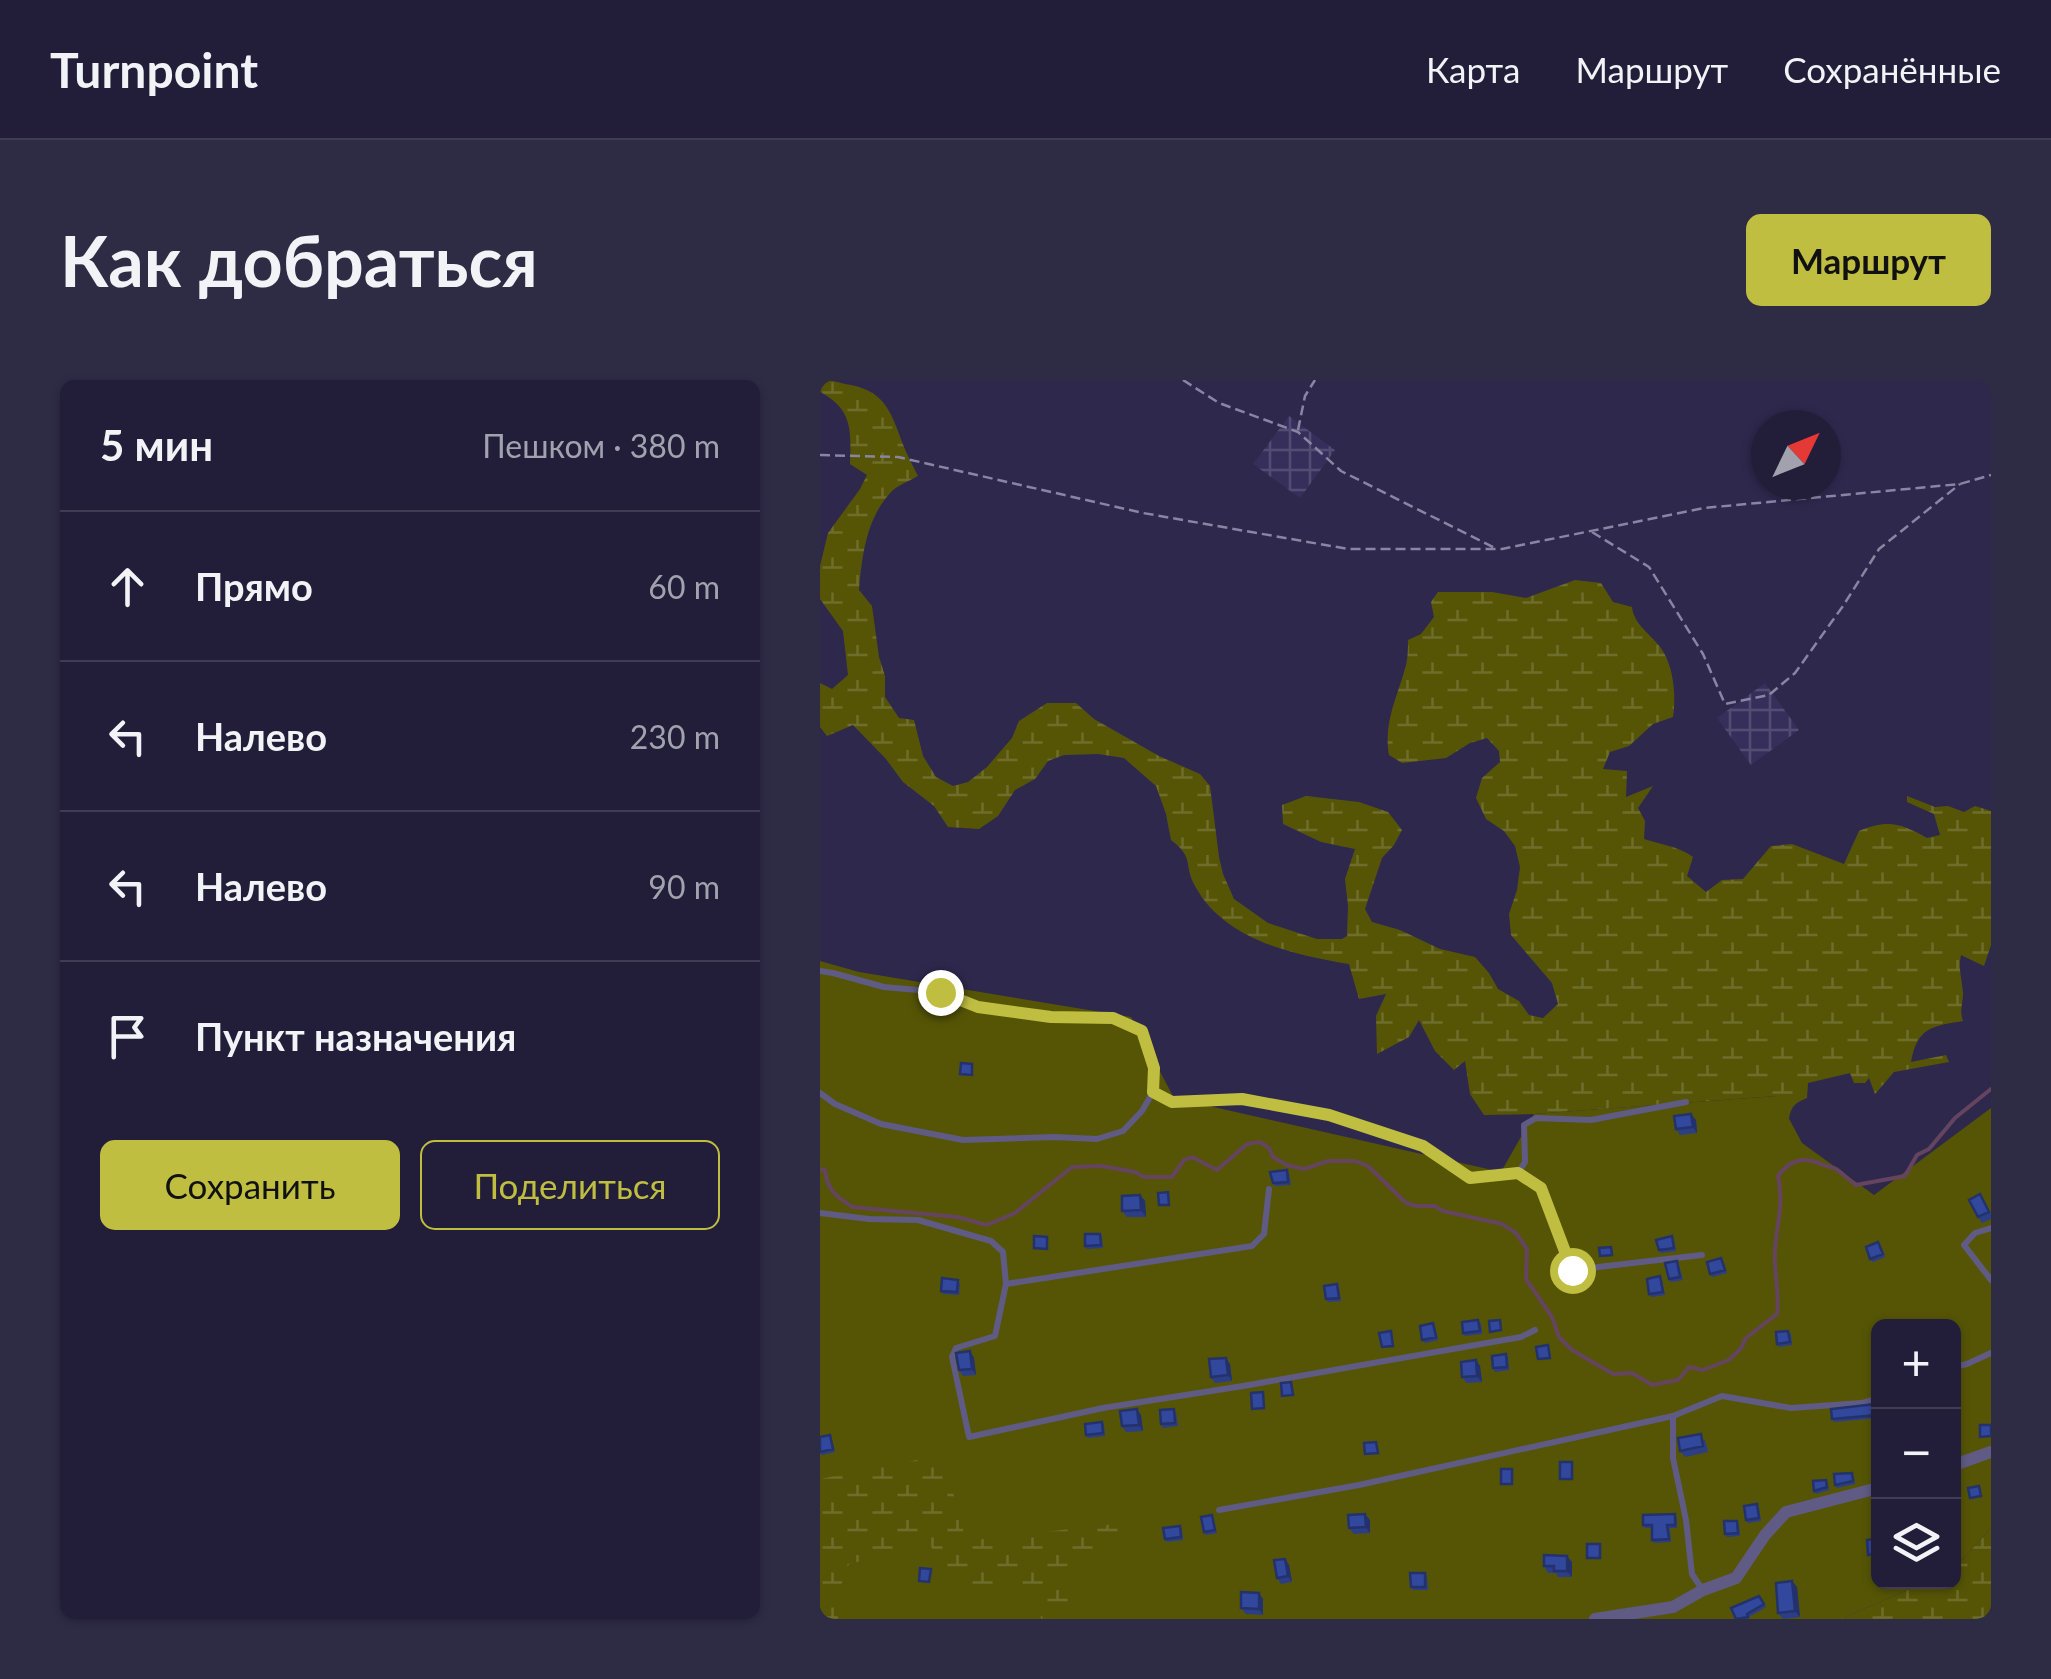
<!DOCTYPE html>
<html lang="ru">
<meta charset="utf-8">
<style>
:root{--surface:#221e3a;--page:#2e2b45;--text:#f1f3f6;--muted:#a2a2af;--line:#3f3c54;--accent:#bfbe41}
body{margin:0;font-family:Lato,sans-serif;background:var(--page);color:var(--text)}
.controls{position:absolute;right:30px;bottom:30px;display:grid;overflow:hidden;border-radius:15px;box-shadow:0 2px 8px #0004}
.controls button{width:90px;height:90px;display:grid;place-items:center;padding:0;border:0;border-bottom:2px solid var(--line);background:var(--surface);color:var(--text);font:50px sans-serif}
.compass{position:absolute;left:931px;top:30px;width:90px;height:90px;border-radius:50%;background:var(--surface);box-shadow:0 2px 8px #0004;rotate:47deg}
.stop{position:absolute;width:30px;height:30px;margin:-22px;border:8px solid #bfbe41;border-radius:50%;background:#fff}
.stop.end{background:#bfbe41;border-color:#fff;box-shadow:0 2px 10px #0008}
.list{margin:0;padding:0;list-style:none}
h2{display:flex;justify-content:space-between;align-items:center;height:130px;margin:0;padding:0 40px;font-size:42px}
h2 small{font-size:32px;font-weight:400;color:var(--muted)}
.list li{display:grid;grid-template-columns:65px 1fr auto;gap:30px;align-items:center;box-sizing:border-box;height:150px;padding:0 40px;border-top:2px solid var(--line)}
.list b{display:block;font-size:38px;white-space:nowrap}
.list em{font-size:32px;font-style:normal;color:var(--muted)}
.actions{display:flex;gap:20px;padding:30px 40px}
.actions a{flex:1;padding:22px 0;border:2px solid var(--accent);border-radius:15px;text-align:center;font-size:35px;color:var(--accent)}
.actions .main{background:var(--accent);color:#111}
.icon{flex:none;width:55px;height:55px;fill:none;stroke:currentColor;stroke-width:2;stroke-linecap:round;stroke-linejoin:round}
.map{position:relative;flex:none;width:1171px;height:1239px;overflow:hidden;border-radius:15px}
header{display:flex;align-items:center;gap:60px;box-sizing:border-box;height:140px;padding:0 50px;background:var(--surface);border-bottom:2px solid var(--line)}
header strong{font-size:48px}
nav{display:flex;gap:55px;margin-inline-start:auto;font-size:35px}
.intro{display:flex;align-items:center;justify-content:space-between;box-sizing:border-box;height:240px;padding:0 60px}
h1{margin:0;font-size:70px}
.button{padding:25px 45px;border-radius:15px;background:var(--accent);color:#111;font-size:35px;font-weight:700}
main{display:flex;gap:60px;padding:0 60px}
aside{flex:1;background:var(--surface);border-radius:15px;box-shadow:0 2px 8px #0004}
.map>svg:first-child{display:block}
</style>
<header>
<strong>Turnpoint</strong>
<nav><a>Карта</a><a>Маршрут</a><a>Сохранённые</a></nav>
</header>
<div class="intro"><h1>Как добраться</h1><a class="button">Маршрут</a></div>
<main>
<aside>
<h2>5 мин<small>Пешком · 380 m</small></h2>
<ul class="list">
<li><svg class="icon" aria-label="ahead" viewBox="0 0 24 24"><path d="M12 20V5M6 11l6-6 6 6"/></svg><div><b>Прямо</b></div><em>60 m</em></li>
<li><svg class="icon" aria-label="left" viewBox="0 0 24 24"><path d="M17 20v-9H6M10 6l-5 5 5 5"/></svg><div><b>Налево</b></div><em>230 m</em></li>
<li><svg class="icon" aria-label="left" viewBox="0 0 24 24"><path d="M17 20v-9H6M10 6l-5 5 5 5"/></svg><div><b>Налево</b></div><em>90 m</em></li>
<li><svg class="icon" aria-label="arrive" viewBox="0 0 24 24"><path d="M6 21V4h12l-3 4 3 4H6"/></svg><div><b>Пункт назначения</b></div></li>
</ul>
<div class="actions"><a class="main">Сохранить</a><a>Поделиться</a></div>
</aside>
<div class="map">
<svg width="1171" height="1239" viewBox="0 0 1171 1239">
<defs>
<pattern id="industrial-grid" width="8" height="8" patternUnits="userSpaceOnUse" patternTransform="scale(2.5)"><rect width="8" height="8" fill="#362f5b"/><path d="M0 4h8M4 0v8" fill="none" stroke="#524d73"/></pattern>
<pattern id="wetland-marsh" width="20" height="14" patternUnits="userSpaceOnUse" patternTransform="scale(2.5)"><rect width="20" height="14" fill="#565506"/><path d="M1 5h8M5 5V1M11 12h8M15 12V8" fill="none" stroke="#6e6d2b"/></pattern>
</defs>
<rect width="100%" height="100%" fill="#2e284d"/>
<path fill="url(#industrial-grid)" d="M469,36L515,70L480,118L433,84Z
M945,303L979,350L931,385L897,338Z"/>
<path fill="#565506" d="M0,581L39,592L311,637L354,718L681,792L714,734L957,716L982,763L1054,815L1171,728V1148L1134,1189V946H1058V1202H1106L1020,1239H0Z"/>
<path fill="url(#wetland-marsh)" d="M0,0C15,0 18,3 31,5C67,12 72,36 84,67C88,77 93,86 98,96C89,101 78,105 71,112C46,139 42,176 39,210L52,226L59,277L65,296V317L79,338L94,340L103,376L116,397L133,406L148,402L167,387L192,358L199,341L227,323H256L274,339L339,376L380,394L390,406L399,477L403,494L414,519L448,543L497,559H522L527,556L528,526L525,499L535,469L501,462L463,444L462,425L486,416L539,422L568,432L582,450L574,465L562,478L545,529L552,542L580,550L620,569L655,577L669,593L678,609L699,621L709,635L723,638L738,624L732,603L691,555L689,534L697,510L700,487L695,466L684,451L666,439L656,418L662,398L680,382L679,371L667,358L650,363L626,378L582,383L569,375C563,342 578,316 586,285C588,277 588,268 588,260L601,254L614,237L611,222L618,212H672L706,218L755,200L781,203L793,222L812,227C814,247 836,257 844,273C854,291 856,317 853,337L833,344L809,366L790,372L783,389L807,391L806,417L833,406L818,428L825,441L824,459C842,465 858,466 873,477L867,496L886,512L902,500L923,499L951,466L972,464L1024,484L1039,451C1067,439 1081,443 1107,458L1120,455L1114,434L1087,422V416L1115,427L1128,426L1144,432L1155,426L1171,431V565L1164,586L1141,575C1138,589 1142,599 1143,613C1143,624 1139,630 1143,641C1111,646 1097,648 1091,682L1126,675L1129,682L1074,692L1055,714L1049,698L1045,703H1034L1030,693L988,703L987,718C975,723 971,726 969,739L956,716L714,734L664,735L650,714L645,681L634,690L615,671L599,640L589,657L557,674L556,636L566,614L539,619L529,584C473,574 405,561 375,506C363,484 375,478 351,460L346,434L336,406L304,378L278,374L244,375L228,381L215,399L195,410L178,436L159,449L128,447L114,426L83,402L66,379L33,345L7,356L0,347V303L12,309L28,295L23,251L0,219V186L8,153L40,109L47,95L30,84C31,51 33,29 0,12Z
M123,1075L146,1161L303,1143L307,1161L282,1167L283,1180L246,1186L252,1239H221L218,1214L128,1203L110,1164L29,1184L17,1216L18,1239H0V1099Z
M1171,1148V1239H1020L1106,1202H1134V1189Z"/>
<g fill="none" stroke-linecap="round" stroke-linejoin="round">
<path stroke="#65445f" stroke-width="4" d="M0,789L5,790C7,810 16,816 32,827L137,837L167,845L195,833L252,787L282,786L315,792L324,797H352L364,780L372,777L397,790L427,764L440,762L449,768L453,777L467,785L484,789L508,781H535L548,786L586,823L597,826H615L623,831L682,844L696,853L707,869L706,899L732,937L739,957L752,970L793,994L812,993L832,1005L858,1000L869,987L883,990L909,980L921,968L926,958L957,934C960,912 953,890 955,869C957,841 964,826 958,796C970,780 982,776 1001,784C1005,786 1013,787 1016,789C1023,794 1029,800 1036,805L1085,796L1097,775L1109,769L1135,738L1171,709"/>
<path stroke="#8985a3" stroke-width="2.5" stroke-dasharray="10 5" stroke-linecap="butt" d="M363,0L399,23L478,52L521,91L677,169
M478,50L485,16L495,0
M0,75L78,77L323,133L528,169H682L884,128L1140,104L1171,95
M772,152L829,187L883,274L905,324L949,315L975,293L1023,226L1059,169L1140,104"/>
<path stroke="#5f5b85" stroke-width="6" d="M0,591L13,593L64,607L120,612L158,627L231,637L293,638L322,651L334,688L333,712L322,731L303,751L277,759L234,757L143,760L61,744L15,724L0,713
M333,712L352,722L422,719L509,735L603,765L650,798L698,793L721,808L752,890L882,875
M698,793L705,782L704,745L716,738L771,740L866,722
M0,833L49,839L98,840L171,861L183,872L186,904L175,956L136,968L132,977L149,1057L283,1028L423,1006L701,957L715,950
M1171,848L1155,853L1144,865L1171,900
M186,904L432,866L444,854L449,809
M1134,987L1147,984L1171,973
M399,1130L539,1105L853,1036
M882,1209L872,1194L866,1140L853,1078V1036L902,1016L971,1028L1042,1023L1058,1018"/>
<path stroke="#5f5b85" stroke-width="12" d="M1134,1085L1171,1072
M775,1239L853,1227L883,1210L916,1198L945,1155L966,1132L1058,1108"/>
</g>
<path fill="#2b3e86" d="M876,740L877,753L860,755L856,749Z
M467,790L469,793L471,805L455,806L453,803Z
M320,815L325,821L326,837H307L302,831Z
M1164,821L1171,834V839L1162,843L1158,837Z
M280,854L282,857L283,868L267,869L265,866Z
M854,860L856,871L841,873L839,870Z
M1060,865L1065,877L1053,882L1050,879Z
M901,878L907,893L892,897L890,894Z
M859,885L863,900L851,902L849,899Z
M842,900L845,915L832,917L829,914Z
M140,903L139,915L123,914L121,911Z
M519,907L521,921L508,922L506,919Z
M661,943L662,954L645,956L643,953Z
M615,946L618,960L605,963L602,960Z
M968,951L971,954L972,965L959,967L957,964Z
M150,971L154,978L156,995L143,996L139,990Z
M686,974L688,977L689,990L675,992L673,988Z
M656,980L660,986L662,1002L647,1003L642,997Z
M410,984L412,1001L395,1003L391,997Z
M1056,1024L1058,1027V1038L1014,1042L1012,1039Z
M356,1032L358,1046L343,1048L341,1044Z
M321,1035L323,1051L306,1052L302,1046Z
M282,1042L284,1045L285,1056L268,1058L266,1055Z
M10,1055L15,1072L2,1075L0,1073V1057Z
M885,1060L888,1072L865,1077L860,1071Z
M1034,1096L1035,1104L1017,1108L1015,1105Z
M1008,1103L1009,1110L996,1114L994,1111Z
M939,1128L941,1141L928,1143L926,1140Z
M855,1134L857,1138V1148H850L851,1162L834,1163L832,1160V1148H825L823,1145Z
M392,1135L397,1153L386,1155L384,1152Z
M550,1140V1153L534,1154L529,1148Z
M919,1144L920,1156L907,1157L905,1154Z
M362,1149L363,1160L347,1162L345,1159Z
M465,1179L469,1185L472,1202L461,1204L457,1198Z
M752,1182V1197H738L736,1193H728L724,1186Z
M605,1193L607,1196L608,1210H593L591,1207Z
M977,1207L980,1237L963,1239L958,1233Z
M939,1216L946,1227L929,1237V1239H916Z
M443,1219V1235L426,1234L421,1228Z"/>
<path fill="#23326d" d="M871,734L876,740L877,753L873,747Z
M320,815L325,821L326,837L321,830Z
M150,971L154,978L156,995L152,989Z
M406,978L410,984L412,1001L408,995Z
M656,980L660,986L662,1002L657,996Z
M317,1029L321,1035L323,1051L319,1045Z
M545,1134L550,1140V1153L546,1147Z
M747,1176L752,1182V1197L747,1191Z
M465,1179L469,1185L472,1202L468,1196Z
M972,1201L977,1207L980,1237L975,1231Z
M439,1213L443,1219V1235L439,1229Z"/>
<path fill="#32489c" stroke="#23326d" stroke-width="2.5" d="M141,683L152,684V695L140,694Z
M871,734L873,747L856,749L854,736Z
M467,790L468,802L453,803L450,792Z
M348,812L349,825H339L338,813Z
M1160,814L1169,832L1158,837L1149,820Z
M320,815L321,830L302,831V816Z
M265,854H280L281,865L265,866Z
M214,856L227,857V869L214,868Z
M852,856L854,868L839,870L836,860Z
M1058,862L1063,874L1050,879L1046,867Z
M791,867L792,875L780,876L779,868Z
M901,878L905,890L890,894L887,882Z
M857,881L860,897L849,899L845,883Z
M840,896L843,912L829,914L827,899Z
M122,898L138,900L137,912L121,911Z
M517,904L519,918L506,919L504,906Z
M658,940L660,951L643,953L642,942Z
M680,940L681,950L670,952L669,941Z
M613,943L616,957L602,960L600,946Z
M571,951L573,966L562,967L559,953Z
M968,951L970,962L957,964L956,952Z
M728,965L730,978L718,979L716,967Z
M150,971L152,989L139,990L136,973Z
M686,974L687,987L673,988L672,976Z
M406,978L408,995L391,997L389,979Z
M656,980L657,996L642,997L641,982Z
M471,1002L473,1015L462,1016L461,1003Z
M443,1012L444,1028L432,1029L431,1013Z
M1056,1024L1057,1035L1012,1039L1011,1029Z
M317,1029L319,1045L302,1046L300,1031Z
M354,1029L355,1043L341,1044L340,1030Z
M282,1042L283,1053L266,1055L265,1044Z
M1160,1045H1171V1056L1160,1057Z
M881,1054L883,1066L860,1071L858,1058Z
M10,1055L13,1069L0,1072V1057Z
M556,1062L558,1073L545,1074L544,1063Z
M740,1082H752V1099H740Z
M681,1089H692V1104H681Z
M1032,1093L1033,1101L1015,1105L1014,1094Z
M1006,1100L1007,1107L994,1111L993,1101Z
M1159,1106L1161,1116L1150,1118L1148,1108Z
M937,1124L939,1138L926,1140L924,1126Z
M545,1134L546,1147L529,1148L528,1135Z
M855,1134V1145H847L849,1159L832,1160V1145H823V1135Z
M392,1135L395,1150L384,1152L381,1137Z
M904,1141H917L918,1153L905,1154Z
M360,1146L361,1157L345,1159L343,1148Z
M1058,1159V1173L1048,1175L1047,1160Z
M767,1164H780V1178H767Z
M724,1175L747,1176V1191H734V1186H724Z
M465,1179L468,1196L457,1198L454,1180Z
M100,1188L111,1189L109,1202L99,1201Z
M590,1193H605V1207H591Z
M972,1201L975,1231L958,1233L956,1203Z
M421,1212L439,1213V1229L421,1228Z
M939,1216L944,1224L927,1234L928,1237L916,1239L911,1228Z"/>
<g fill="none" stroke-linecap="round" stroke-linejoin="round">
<path stroke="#bfbe41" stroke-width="12" d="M120,612L158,627L231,637L293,638L322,651L334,688L333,712L352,722L422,719L509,735L603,766L650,798L698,793L721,808L752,890"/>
</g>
</svg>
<div class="controls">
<button>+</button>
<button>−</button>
<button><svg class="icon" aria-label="layers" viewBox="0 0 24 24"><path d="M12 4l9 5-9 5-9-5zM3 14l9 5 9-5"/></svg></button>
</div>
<svg class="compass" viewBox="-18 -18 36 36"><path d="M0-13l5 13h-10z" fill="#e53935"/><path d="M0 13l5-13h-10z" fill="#a2a2af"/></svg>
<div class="stop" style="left:752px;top:890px"></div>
<div class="stop end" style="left:120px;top:612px"></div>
</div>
</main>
